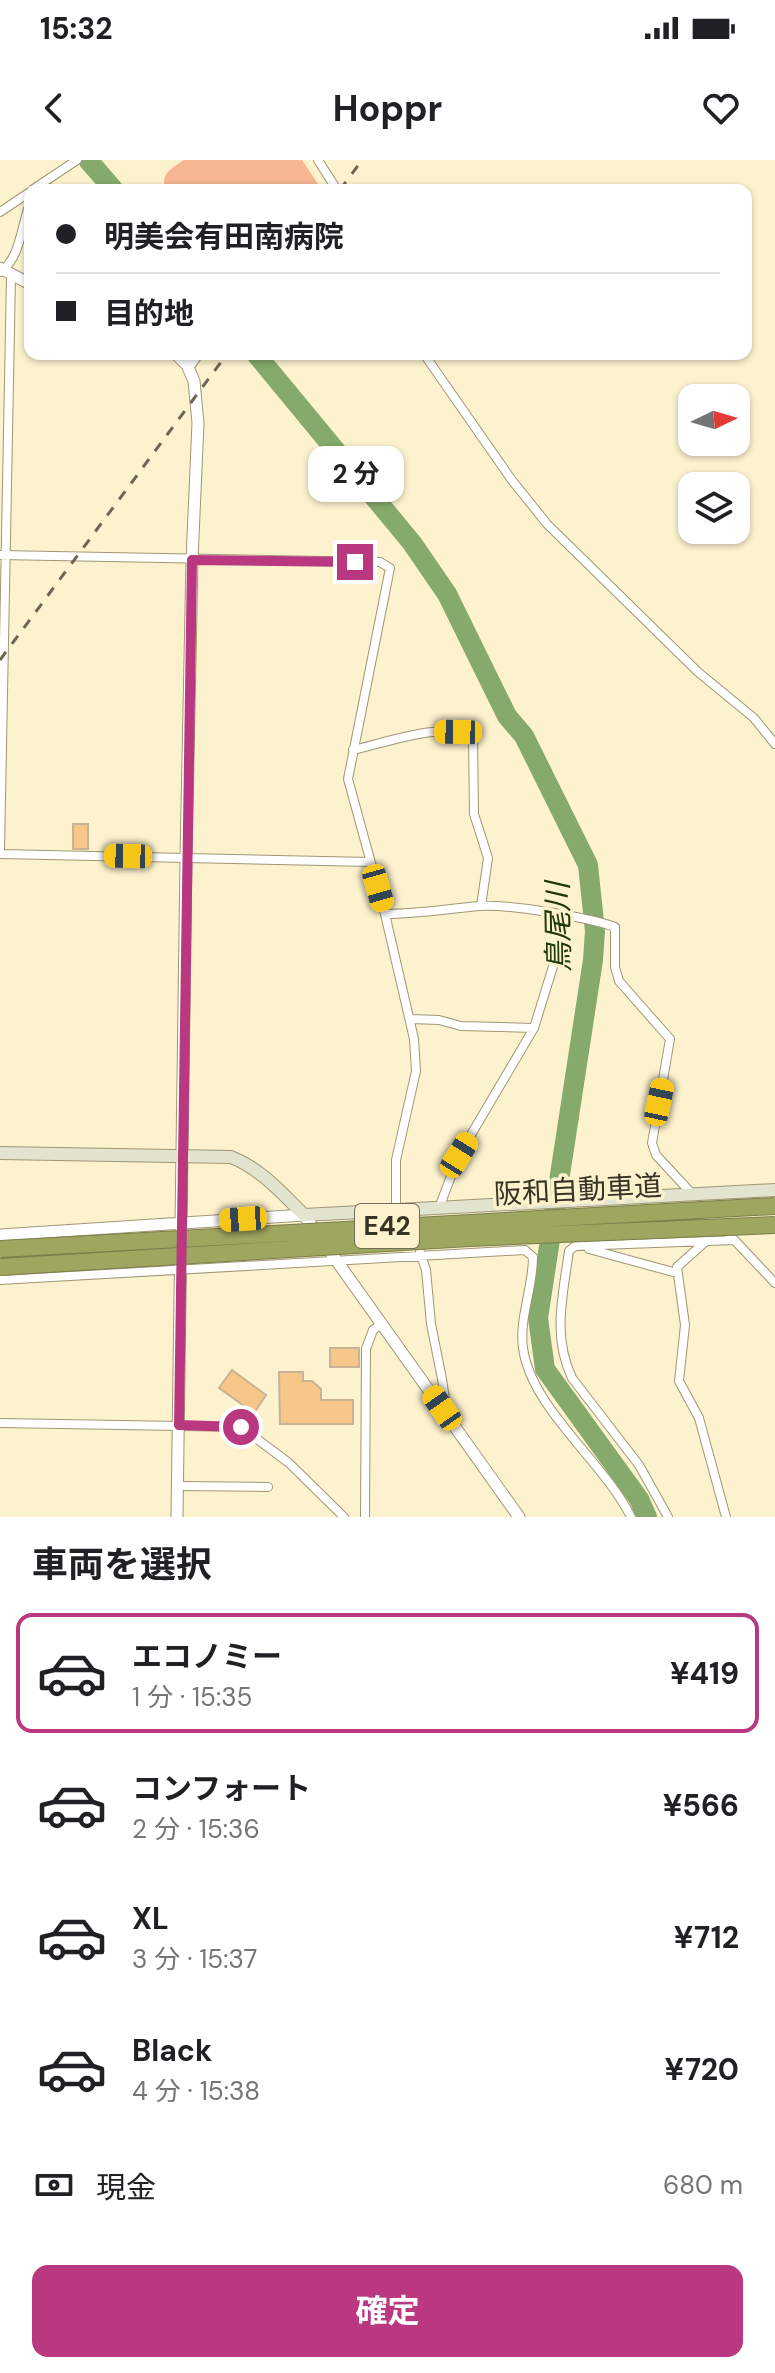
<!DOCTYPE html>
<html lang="ja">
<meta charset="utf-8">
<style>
:root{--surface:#fff;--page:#f2f2f2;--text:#202124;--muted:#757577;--line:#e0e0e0;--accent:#ba3880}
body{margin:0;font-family:"DM Sans","Noto Sans JP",sans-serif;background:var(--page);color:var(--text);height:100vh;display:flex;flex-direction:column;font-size:30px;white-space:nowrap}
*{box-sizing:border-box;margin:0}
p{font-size:26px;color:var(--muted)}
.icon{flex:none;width:44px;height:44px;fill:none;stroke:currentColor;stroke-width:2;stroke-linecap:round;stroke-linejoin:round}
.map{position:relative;height:1357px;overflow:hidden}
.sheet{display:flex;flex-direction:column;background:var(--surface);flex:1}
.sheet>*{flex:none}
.hud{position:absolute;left:24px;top:24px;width:728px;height:176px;border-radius:16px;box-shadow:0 2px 6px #0004;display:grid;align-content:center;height:176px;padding:0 32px;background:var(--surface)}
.needle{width:52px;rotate:85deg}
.fabs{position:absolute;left:678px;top:224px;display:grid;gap:16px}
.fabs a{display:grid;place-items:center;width:72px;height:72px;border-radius:16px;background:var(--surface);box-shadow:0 2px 6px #0004;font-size:40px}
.end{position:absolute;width:36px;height:36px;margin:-18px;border:10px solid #ba3880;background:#fff;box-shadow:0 0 0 4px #fff}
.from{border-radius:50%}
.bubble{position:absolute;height:56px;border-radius:16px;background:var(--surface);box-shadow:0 2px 6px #0004;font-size:26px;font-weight:700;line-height:56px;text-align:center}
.car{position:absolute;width:24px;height:48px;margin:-24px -12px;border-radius:10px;box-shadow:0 0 6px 2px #0007;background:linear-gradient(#f5c518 24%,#345 0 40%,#f5c518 0 76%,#345 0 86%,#f5c518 0)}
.hud b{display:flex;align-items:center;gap:28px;height:76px;font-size:30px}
.hud b+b{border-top:2px solid var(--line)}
.hud i{width:20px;height:20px;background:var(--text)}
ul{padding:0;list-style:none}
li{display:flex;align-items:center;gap:24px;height:120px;margin:0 16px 12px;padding:0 16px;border:4px solid transparent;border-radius:16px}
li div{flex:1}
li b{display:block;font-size:30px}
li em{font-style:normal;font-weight:700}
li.current{border-color:var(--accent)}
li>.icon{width:72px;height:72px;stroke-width:1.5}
h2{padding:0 32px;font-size:36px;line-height:96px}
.pay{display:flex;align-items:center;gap:20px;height:88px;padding:0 32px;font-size:30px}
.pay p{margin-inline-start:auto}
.primary-button{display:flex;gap:16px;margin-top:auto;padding:16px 32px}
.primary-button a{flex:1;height:92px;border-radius:16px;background:var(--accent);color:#fff;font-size:32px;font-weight:700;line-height:92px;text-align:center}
.status{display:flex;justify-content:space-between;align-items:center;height:56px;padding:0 40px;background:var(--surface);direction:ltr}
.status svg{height:22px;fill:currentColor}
header{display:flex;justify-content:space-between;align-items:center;height:104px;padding:0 32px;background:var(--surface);font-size:36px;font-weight:700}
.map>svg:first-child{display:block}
</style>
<div class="status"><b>15:32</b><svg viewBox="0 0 49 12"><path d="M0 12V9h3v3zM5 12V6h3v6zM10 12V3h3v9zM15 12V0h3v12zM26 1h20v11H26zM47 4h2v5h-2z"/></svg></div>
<header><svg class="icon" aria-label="back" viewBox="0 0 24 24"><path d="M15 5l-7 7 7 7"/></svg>Hoppr<svg class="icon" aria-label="heart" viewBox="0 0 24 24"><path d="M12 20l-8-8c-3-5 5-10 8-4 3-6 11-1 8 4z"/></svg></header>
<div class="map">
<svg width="775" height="1357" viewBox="0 0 775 1357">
<rect width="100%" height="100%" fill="#fdf2ce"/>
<!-- green -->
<path fill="#f5b691" d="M184,0H302L322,30H166C159,14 172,8 184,0Z"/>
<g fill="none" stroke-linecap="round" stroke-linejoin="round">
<!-- river -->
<path stroke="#85aa6c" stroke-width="20" d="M88,0L114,30
M256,194L412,383L447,434L507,556L524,576L588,705L595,771L593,800L538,1158L545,1209L639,1339L647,1357"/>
</g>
<!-- building -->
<path fill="#f7c689" stroke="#c9b295" stroke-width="2" d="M73,664H88V689H73Z
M330,1188H359V1207H330Z
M232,1210L266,1235L254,1253L219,1228Z
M279,1212H303V1221H312L321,1229V1240H353V1264H280Z"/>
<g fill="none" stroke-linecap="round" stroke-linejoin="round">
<defs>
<path id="minor" d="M318,0L337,30
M39,26L45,25L52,30
M0,52L30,32
M1,112C21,96 21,66 30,44
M424,194L511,319L547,364L698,512L754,558L775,584
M189,208L199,194
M0,395L380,402L390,408L348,619L385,754L414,879L416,911L396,1000V1050
M353,590C384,583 445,561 473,576L474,654L488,698L481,746
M0,691L11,116
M0,694L370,702
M385,754C417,754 447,749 479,746C509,744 587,757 615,767V807L619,821L670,879L652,983L656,995L694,1036
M411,859L439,860L461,866L534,868
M439,1048L459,995L534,868L559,787L564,756
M722,1067L775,1123
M705,1082L677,1107L685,1165L679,1221L699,1258L726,1357
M589,1089L677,1113
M420,1092L426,1110L431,1164L442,1219L445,1239L442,1248
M0,1120L525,1090L533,1097C533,1128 519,1158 523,1188C531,1248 604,1302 631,1357
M0,1263L241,1267L289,1303L344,1357
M177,1326L268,1327
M365,1357L366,1189L373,1170L382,1164
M668,1357L639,1305L572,1218C552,1176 563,1135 569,1091L575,1086L734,1080"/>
<path id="tertiary" d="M0,108L30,124
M176,194L187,205L194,221L198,263L192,400L186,698L177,1357
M0,1075L304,1055L519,1357"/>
<path id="secondary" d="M0,993L231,997C261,1009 281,1032 304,1055L775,1030"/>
</defs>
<!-- minor casing -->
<use href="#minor" stroke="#a09675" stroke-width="10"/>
<!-- tertiary casing -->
<use href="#tertiary" stroke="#a09675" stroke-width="13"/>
<!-- secondary casing -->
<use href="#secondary" stroke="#a09675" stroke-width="14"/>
<!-- minor -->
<use href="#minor" stroke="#fff" stroke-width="8"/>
<!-- tertiary -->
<use href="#tertiary" stroke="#fff" stroke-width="11"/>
<!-- secondary -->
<use href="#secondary" stroke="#e2e4cf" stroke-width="12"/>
<!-- rail -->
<path stroke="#6b6551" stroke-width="3" stroke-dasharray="10 10" stroke-linecap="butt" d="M340,30L362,0
M0,500L227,194"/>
<defs>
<path id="minor-bridge" d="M32,30L77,0"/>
<path id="motorway-bridge" d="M0,1089L775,1046
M0,1107L469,1078L775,1065"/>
</defs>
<!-- minor-bridge casing -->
<use href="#minor-bridge" stroke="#a09675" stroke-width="10" stroke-linecap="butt"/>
<!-- motorway-bridge casing -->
<use href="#motorway-bridge" stroke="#7b7e4b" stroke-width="18" stroke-linecap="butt"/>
<!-- minor-bridge -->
<use href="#minor-bridge" stroke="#fff" stroke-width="8"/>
<!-- motorway-bridge -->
<use href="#motorway-bridge" stroke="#9fa660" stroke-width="16"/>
</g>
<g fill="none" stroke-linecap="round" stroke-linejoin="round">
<!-- route -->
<path stroke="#ba3880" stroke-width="10" d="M241,1267L179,1265L192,400L355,402"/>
</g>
<g text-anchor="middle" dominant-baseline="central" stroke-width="7" stroke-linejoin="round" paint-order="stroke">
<!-- shield labels -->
<rect fill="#fdf2ce" stroke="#726c58" stroke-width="2" x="355" y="1044" width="64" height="44" rx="6"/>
<g font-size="26" font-weight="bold" fill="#373325">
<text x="387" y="1066">E42</text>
</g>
<!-- street labels -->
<g font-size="28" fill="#373325" stroke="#fdf2ce">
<text transform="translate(578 1030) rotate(-3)">阪和自動車道</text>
</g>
<!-- water labels -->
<g font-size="30" font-style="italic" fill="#20380b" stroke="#fdf2ce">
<text transform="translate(558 767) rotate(-91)">鳥尾川</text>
</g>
</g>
</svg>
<div class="fabs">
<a><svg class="needle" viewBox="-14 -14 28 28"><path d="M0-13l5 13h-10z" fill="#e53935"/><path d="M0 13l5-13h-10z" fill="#757577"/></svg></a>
<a><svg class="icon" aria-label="layers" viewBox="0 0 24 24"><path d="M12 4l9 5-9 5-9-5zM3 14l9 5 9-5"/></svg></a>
</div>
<i class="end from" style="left:241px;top:1267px"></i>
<i class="end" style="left:355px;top:402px"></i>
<div class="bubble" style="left:308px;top:286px;width:96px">2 分</div>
<i class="car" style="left:458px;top:572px;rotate:271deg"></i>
<i class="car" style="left:128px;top:696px;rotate:271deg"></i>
<i class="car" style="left:378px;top:728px;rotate:164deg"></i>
<i class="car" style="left:659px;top:942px;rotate:12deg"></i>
<i class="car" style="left:459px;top:995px;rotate:32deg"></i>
<i class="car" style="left:243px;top:1059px;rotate:266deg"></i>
<i class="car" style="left:442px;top:1248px;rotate:325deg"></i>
<div class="hud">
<b><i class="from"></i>明美会有田南病院</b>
<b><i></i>目的地</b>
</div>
</div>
<section class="sheet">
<h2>車両を選択</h2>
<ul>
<li class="current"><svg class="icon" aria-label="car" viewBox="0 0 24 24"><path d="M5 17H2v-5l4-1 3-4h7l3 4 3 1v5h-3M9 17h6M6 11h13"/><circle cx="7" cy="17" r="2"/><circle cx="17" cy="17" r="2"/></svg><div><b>エコノミー</b><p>1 分 · 15:35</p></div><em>¥419</em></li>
<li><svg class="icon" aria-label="car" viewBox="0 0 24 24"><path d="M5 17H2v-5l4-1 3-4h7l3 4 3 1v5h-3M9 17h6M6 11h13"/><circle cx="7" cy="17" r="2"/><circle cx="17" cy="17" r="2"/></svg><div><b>コンフォート</b><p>2 分 · 15:36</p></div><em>¥566</em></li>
<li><svg class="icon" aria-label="car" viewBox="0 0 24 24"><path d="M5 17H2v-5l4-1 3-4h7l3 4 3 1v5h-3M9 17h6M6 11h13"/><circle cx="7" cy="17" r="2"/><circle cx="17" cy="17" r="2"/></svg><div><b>XL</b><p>3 分 · 15:37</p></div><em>¥712</em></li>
<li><svg class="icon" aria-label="car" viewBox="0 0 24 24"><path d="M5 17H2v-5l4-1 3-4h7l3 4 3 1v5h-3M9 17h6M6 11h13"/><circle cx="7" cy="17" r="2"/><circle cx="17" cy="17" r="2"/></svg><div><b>Black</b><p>4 分 · 15:38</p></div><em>¥720</em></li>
</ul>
<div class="pay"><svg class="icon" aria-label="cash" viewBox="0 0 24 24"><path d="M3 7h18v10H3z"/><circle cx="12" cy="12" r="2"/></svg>現金<p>680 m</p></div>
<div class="primary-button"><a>確定</a></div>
</section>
